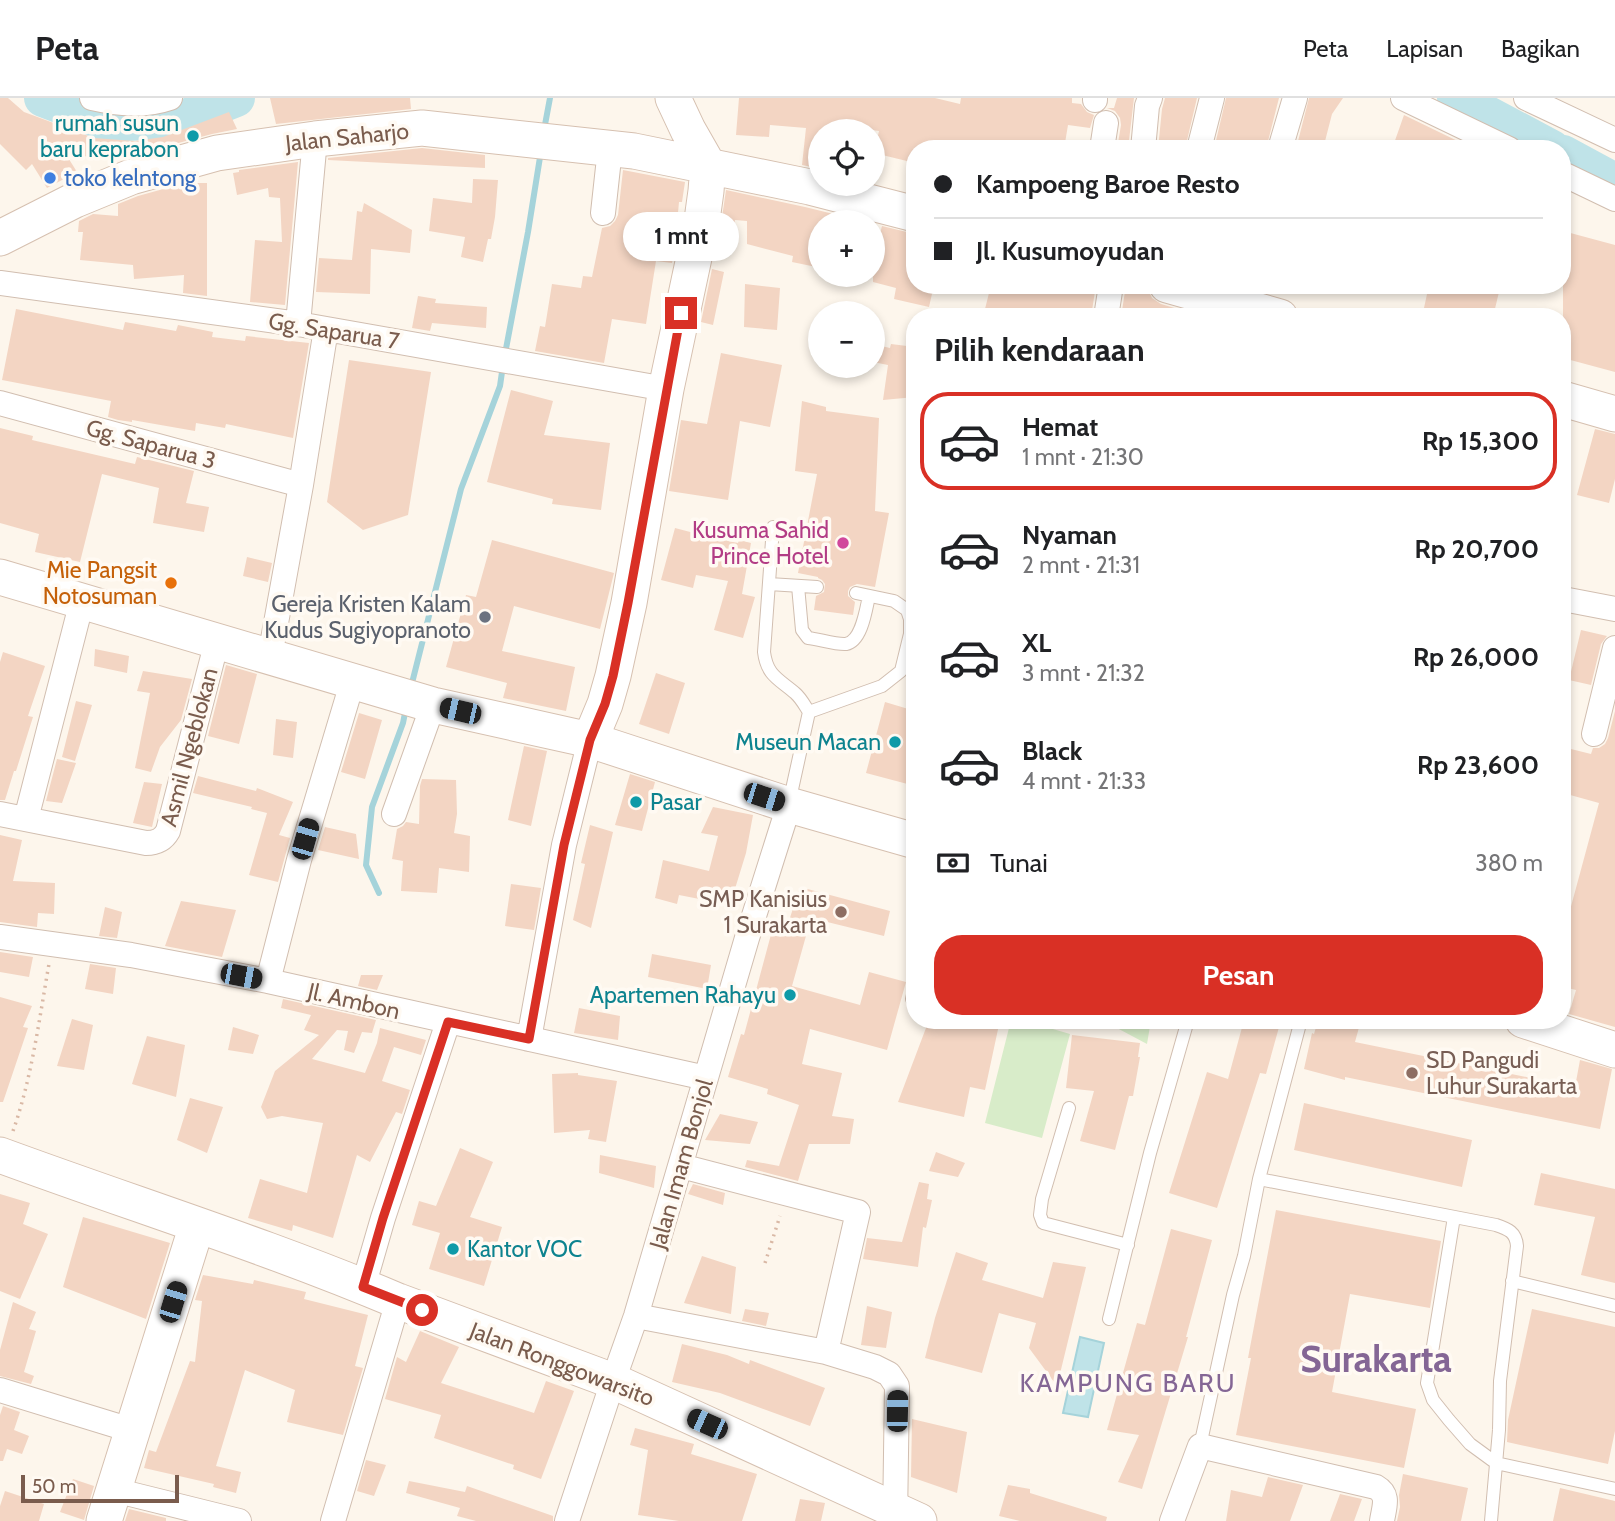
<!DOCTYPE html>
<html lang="id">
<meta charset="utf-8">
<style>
:root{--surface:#fff;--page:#f2f2f2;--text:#202124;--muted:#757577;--line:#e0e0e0;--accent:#d93025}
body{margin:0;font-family:Cabin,sans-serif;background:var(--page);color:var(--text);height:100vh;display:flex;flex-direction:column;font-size:26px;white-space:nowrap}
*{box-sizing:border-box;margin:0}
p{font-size:23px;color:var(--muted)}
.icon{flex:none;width:38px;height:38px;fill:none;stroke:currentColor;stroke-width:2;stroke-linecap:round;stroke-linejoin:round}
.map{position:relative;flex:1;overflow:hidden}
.side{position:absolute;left:906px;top:210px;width:665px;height:721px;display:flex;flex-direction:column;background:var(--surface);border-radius:28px;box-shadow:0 4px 10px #0003}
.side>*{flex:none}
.hud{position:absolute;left:906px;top:42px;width:665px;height:154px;border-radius:28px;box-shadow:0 4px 10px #0003;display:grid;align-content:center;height:154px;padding:0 28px;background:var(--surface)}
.tools{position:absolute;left:808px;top:21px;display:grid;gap:14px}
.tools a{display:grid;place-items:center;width:77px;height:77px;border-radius:50%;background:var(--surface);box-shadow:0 4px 10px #0003;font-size:35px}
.scale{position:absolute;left:21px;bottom:18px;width:158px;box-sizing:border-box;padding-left:7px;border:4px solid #7a5c4d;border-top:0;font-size:19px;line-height:24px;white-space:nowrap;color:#7a5c4d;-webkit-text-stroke:5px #fffaf3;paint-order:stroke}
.end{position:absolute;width:32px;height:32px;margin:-16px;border:9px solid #d93025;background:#fff;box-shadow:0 0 0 4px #fff}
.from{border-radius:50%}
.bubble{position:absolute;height:49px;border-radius:24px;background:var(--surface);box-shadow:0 4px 10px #0003;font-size:23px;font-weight:700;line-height:49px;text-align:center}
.car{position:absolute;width:21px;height:42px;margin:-21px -10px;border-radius:9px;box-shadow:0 0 5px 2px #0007;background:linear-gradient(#222 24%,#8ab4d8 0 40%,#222 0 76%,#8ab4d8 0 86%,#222 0)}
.hud b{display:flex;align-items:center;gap:24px;height:66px;font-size:26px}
.hud b+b{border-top:2px solid var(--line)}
.hud i{width:18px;height:18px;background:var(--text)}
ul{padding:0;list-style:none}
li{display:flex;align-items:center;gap:21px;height:98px;margin:0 14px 10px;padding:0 14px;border:4px solid transparent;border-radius:28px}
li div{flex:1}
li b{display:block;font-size:26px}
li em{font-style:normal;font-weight:700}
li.active{border-color:var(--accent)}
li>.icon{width:63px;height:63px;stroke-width:1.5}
h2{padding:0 28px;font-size:32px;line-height:84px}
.pay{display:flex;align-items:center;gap:18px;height:77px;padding:0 28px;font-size:26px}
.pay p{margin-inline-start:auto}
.cta{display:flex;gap:14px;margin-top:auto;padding:14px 28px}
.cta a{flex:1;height:80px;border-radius:28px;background:var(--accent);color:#fff;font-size:28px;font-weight:700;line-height:80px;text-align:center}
header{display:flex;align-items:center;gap:42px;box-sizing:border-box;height:98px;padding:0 35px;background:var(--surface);border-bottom:2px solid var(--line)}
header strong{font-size:33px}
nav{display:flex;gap:38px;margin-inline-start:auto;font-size:24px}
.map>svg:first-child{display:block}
</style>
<header>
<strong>Peta</strong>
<nav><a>Peta</a><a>Lapisan</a><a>Bagikan</a></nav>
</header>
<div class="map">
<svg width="1615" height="1423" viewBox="0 0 1615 1423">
<rect width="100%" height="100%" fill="#fdf6ec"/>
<!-- green -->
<path fill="#d8ecc9" d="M1011,922H1022L1070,936L1042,1040L985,1025Z
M1102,922H1151L1147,946Z"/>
<!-- water -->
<path fill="#bfe3e8" stroke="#a5d3da" stroke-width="2" d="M1080,1239L1104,1245L1088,1319L1063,1315Z"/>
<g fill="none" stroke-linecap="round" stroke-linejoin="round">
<!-- stream -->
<path stroke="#a5d3da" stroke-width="6" d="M544,32L550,0
M505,256L528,134L541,53
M411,589L461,391L500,288L503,267
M379,795L366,767L372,709L403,625L406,610"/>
<!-- river -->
<path stroke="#bfe3e8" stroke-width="38" d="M43,0L108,25L183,21L236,0
M1456,0L1552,51
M1563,56L1615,84"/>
</g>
<!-- building -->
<path fill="#f3d5c3" d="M0,0H8L24,14L94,40L135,43L163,39L229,14L237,31L212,36L126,59L67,58L77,74L47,90L32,66L26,72L0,46Z
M270,0H410L411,11L276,26Z
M739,0H935L960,6L961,0H1072V5L1081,6L1087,14L1094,17L1090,30L1068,27L1064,51H915V65L874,55L879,33L841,28L840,33H821V71L802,67L806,30L770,27L769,39L736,37Z
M1117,0H1134L1128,51H1117L1121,27L1120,20L1115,13L1107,10H1114Z
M1165,0H1197L1185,51H1158L1162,11Z
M1226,0H1279L1266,51H1214Z
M1309,0H1343L1332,16L1323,51H1296Z
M1404,17L1474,51H1392Z
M422,50L485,57V70L328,62V60Z
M298,64L285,207L250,204L255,142L282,144L280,100L269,99L268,90L237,97L233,75L239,74V72Z
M623,72L685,84L682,104H679L676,136H678L672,165L656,163L646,226L612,221L604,265L535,253L540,228L545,229L552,186L581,190L583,178L592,179L602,130L610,128L615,123L618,117Z
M473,81L498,82L495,119L491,141H488L483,164L461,159L465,139L429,133L433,100L472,105Z
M185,85H207V198L183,195L184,177L134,181L133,167L80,162L83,134H78L79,123L93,116L118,118V106L138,98Z
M726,92L805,109L866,124H821V170L792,164L793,158L747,146V123L735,122L731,142L719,140Z
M364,105L412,132L410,155L371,151L370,196L316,194L319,160L352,162L357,113L362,114Z
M882,128L915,136V187H934L929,209L894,201L896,190L873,184V163Z
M1563,133L1615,147V274L1563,260Z
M712,171L724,174L713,227L701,224Z
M745,186L780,190L777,232L744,229Z
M991,187H1096L1091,219H1029L1005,213V215L985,211Z
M1126,187L1147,189L1152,200L1161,206L1205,219H1121Z
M1429,187H1470L1499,194L1493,219H1422Z
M418,198L436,201L435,205L487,209L486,230L432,225L430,233L412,230Z
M16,211L123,232L125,224L176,233L178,227L213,234L212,239L245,243L246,238L309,245L293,340L226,326L225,330L196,325L195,333L132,322V324L118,322L108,319L111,303L2,282Z
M873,246L890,250L891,246L915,249V299L883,302L888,267L873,264Z
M721,255L782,267L770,329L740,323L728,402L669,393L681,322L707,326Z
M349,262L431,274L408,417L363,432L327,404Z
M511,292L553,303L544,337L610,345L601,412L552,406L553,401L487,384Z
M802,303L826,309V313L879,320L875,413L889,415L875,489L857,486L850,489L848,493V498L855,504L853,517L814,512L816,498L824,494L825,486L822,482L818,480V479L798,475L817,376L795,373Z
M0,330L33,338L32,342L135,366L137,359L194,373L186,405L209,409L204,434L153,425L159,390L102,376L80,464L35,454L39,436L0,425Z
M1595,331L1615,336V381L1609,405L1577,397Z
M675,430L713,440L738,445L739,442L751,445L742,496L755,499L743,540L714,532L728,483L696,477L693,490L661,482Z
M492,442L614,475L600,531L514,508L502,553L575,569L566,613L503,600L507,585L446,569L466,497L476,499Z
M247,459L272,465L268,484L243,478Z
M1581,532L1607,538L1601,546L1591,587L1569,582Z
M95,551L129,558L127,575L94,568Z
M3,554L45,568L28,618L33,619L16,673H14L5,702H0V564Z
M226,567L257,576L239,646L208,638Z
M143,573L192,581L181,622L160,649L151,674L135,670L150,595L137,593Z
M656,575L685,585L669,636L639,626Z
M76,603L92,607L75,663L62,659Z
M885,604L915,613V688L866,675Z
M1615,613V929L1569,916L1576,892L1563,889V838L1599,705L1563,695V649L1591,656L1593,650H1599L1605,646L1608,640Z
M359,615L382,622L365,681L341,674Z
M276,621L297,624L293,660L273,657Z
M524,648L547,653L531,728L508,722Z
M57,661L76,665L62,705L46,703Z
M630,676L655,684L642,733L615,727Z
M198,678L256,693L257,690L293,704L279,737L290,740L278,784L249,777L267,715L251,711L252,709L193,695Z
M422,681L456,682L457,716L454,735L470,738L469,774L439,770L437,795L401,793L403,763L392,761L397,731L403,728L406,724L419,726L420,688Z
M144,684L162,686L152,729L133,725Z
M713,709L753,717L746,755L730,807L679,797L677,806L655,800L663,762L709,773L718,738L701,735Z
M590,727L613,734L591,830L573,822L585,766L581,765Z
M325,729L356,736L359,761L318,752Z
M0,737L22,742L13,783L55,785L54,816L38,815L37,829L0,824Z
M511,786L541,790L534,832L505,828Z
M800,789L890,813L884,838L811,820L792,888L860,907L869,874L906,884L887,952L810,931L802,966L842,975L832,1018L854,1021L850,1046H809L798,1083L745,1069L747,1062L779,1068L799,1007L767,996L768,991L728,979L741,936L744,937L773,829L786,832Z
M181,803L236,812L222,859L165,848Z
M105,809L122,814L117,840L99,838Z
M0,854L33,859L29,879L0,874Z
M652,856L711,867L707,891L648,879Z
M90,866L116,870L113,896L85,891Z
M361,877H383L377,892L358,888Z
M0,899L32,908L23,929L28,930L3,1004H0Z
M283,901L376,922L372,935L362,934L354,955L344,952L348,933L337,932L312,961L365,975L377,945L380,930L426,942L421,957L394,949L382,983L410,992L402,1016L396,1014L370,1064L357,1057L333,1140L293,1127L292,1133L248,1120L260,1081L307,1095L323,1025L282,1018L267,1021L261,1009L275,973L319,937L304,932L311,917L281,910Z
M579,910L620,918L618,942L574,935Z
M72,921L93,927L84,972L57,968Z
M929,922H1000L985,992L970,989L964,1019L898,1004Z
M1244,922H1281L1266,976L1260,975L1217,1110L1169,1095L1207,974L1228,981Z
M1318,922H1361L1355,944L1575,989L1580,962L1612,971L1600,1031L1345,979V982L1304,971L1312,935L1314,936Z
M233,929L259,937L253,956L228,952Z
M1072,937L1140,945L1138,959H1140L1133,998H1129L1115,1052L1080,1043L1094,993L1066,990Z
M147,938L185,947L176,999L132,986Z
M578,975V977L617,983L606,1044L588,1041L590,1032L554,1035L552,976Z
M190,1000L223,1009L207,1055L177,1042Z
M1304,1005L1472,1042L1462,1089L1294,1052Z
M720,1016L758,1024L750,1046L705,1042Z
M460,1050L493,1064L470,1119L502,1129L484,1188L429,1171L440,1135L412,1127L419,1103L436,1108Z
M936,1054L965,1065L958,1079L929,1073Z
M600,1057L656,1068L654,1090L599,1075Z
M1541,1075L1615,1091V1185L1581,1177L1595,1119L1534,1107Z
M919,1084L929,1086L927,1101L932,1102L926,1130L923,1129L918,1169L863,1161L867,1140L902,1144Z
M693,1086L725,1095L723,1107L688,1096Z
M0,1096L30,1105L23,1126L48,1136L20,1201L0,1193Z
M1276,1112L1441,1143L1430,1210L1350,1196L1332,1294L1416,1311L1404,1370L1236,1337L1251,1260H1248Z
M83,1119L170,1145L146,1221L63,1189Z
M1171,1131L1212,1142L1186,1239H1188L1142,1391L1118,1384L1139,1337L1107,1332L1137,1225L1145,1227Z
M956,1154L988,1165L982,1182L1043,1200L1053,1164L1086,1169L1057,1288L1029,1250L1036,1225L999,1215L982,1275L925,1260L935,1220Z
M702,1158L736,1169L731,1216L684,1205Z
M203,1177L253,1186L254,1182L306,1194L304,1201L368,1217L355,1268L363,1270L343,1337L287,1324L295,1292L245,1272L216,1368L241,1374L236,1395L213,1389L214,1386L144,1370L149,1352L156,1354L190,1263L195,1264L202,1203L195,1202Z
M13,1204L36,1214L29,1231L36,1233L24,1274L34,1278L31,1286L0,1278V1252Z
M867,1208L892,1214L886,1250L861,1247Z
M745,1211L769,1215L766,1228L742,1223Z
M1532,1211L1615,1229V1333L1608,1366L1507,1344L1508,1322Z
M420,1233L459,1249L441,1285L534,1315L546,1283L574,1293L541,1381L513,1371L514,1367L434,1340L441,1317L385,1301L397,1259L406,1264Z
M682,1246L727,1257L749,1266L750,1262L825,1290L810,1328L720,1295L672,1284Z
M3,1308L20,1314L14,1332L29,1338L22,1356L7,1351L3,1363H0V1317Z
M912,1321L967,1334L957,1395L911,1379Z
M635,1330L694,1346L691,1356L757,1376L742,1423H679L638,1417L648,1352L630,1347Z
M366,1362L386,1367L374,1398L357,1393Z
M1403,1376L1468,1390L1461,1423H1397L1400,1409L1399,1397Z
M1268,1379L1303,1387L1290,1423H1226L1231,1392L1262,1399Z
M73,1381L94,1388L84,1422L60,1414Z
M409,1383L465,1394L467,1388L553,1418V1423H476L457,1418L460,1410L406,1395Z
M1008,1387L1030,1391V1395L1107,1419L1106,1423H1020L999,1418Z
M1560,1390L1615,1403V1423H1553Z
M5,1393L44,1406L39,1423H0V1408Z
M1340,1396L1362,1401L1354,1423H1330Z
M800,1401L825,1405L821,1423H795Z
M129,1411L166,1420V1423H125Z"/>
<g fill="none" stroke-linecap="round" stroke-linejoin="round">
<defs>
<path id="lane" d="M773,429L764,554C767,578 779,581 795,595C801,600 805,608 809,614L789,705
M769,486L817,489
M798,488L802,532L808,540C818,541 837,547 846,546C862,543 866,511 869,498
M809,614L882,588L901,573L910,536V521L907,512L894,503L856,495
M912,901L915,888
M1069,1010L1042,1101L1040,1117L1043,1125L1128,1147
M1259,1081L1496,1127C1508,1131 1516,1134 1517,1148L1500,1283L1499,1332L1491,1423
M1454,1119L1427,1285L1433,1302L1449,1322L1470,1346L1496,1365L1615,1391
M1512,1183L1615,1208
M1109,1221L1150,1055L1188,922
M1200,1348L1233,1197L1244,1158L1259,1081L1301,922"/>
<path id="street" d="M92,0C119,6 144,9 170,0
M1403,0L1509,51
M1526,0L1615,42
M1095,2V0
M1102,51L1106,25
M1143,51L1147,8L1150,0
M1199,51L1212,0
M1280,51L1295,0
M1563,76L1615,101
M603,115L610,51
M0,185L298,226L666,291
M1106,219L1111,187
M298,226L315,41
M0,305L301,387
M1563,501L1615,511
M270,558L301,387L326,231
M1594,636L1615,550
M0,716L146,745C157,745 163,742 168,733L217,543
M394,716L433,607
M26,721L82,503
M0,839L131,857L268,883L706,980
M268,883L299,762L353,582
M529,941L564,747L590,642
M681,1068L858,1114L826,1254
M363,1189L383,1120L448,924
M636,1218L826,1254L875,1269L889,1276L897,1288L895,1423
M0,1292L134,1333
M114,1392L239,1423
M333,1423L398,1203
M567,1423L613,1283L636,1218L747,840L789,707
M1172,1423L1200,1348L1376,1389C1390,1397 1384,1409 1382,1423"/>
<path id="secondary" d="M0,140L75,102L131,79L217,55L315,41L422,30L634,53L810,89L915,116
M1167,187L1280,219
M1563,301L1615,316
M0,479L433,607L590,642L789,707L915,743
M590,642L605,606L613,578L629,505L666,291L702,122L706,93L708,67L688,32L673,0
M1523,922L1615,952
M0,1057C133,1106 268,1148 398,1203L613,1283L919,1423
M104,1423L197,1127"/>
</defs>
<!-- lane casing -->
<use href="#lane" stroke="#d1beb0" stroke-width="14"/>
<!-- street casing -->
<use href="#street" stroke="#d1beb0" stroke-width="26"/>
<!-- secondary casing -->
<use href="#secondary" stroke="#d6c0b0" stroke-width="37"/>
<!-- path -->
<path stroke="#d9b8a5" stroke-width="3.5" stroke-dasharray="2 5" stroke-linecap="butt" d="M13,1033C32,979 39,922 49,866
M765,1165L780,1118"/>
<!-- lane -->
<use href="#lane" stroke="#fff" stroke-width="12"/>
<!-- street -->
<use href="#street" stroke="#fff" stroke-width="24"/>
<!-- secondary -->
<use href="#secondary" stroke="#fff" stroke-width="35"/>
</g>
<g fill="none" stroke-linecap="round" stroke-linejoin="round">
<!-- route -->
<path stroke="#d93025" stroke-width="9" d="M422,1212L363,1189L383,1120L448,924L529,941L564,747L590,642L605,606L613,578L628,505L681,215"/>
</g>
<!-- markers -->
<g fill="#0f9aa8" stroke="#fffaf3" stroke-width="2.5">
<circle cx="193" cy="38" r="7"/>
<circle cx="895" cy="644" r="7"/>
<circle cx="636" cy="704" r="7"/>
<circle cx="790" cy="897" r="7"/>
<circle cx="453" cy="1151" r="7"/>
</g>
<circle fill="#3f7fe0" stroke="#fffaf3" stroke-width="2.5" cx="50" cy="80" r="7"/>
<circle fill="#d1479c" stroke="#fffaf3" stroke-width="2.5" cx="843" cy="445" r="7"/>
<circle fill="#e8710a" stroke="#fffaf3" stroke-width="2.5" cx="171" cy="485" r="7"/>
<circle fill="#6b7280" stroke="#fffaf3" stroke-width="2.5" cx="485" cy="519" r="7"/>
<g fill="#8d6e63" stroke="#fffaf3" stroke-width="2.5">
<circle cx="841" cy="814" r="7"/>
<circle cx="1412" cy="975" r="7"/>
</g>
<g text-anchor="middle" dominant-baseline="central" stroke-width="7" stroke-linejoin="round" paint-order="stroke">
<!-- culture labels -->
<g font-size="23" fill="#0d838f" stroke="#fffaf3" text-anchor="end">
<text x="179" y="25">rumah susun<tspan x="179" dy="26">baru keprabon</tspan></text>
<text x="881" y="644">Museun Macan</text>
<text x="650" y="704" text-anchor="start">Pasar</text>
<text x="776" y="897">Apartemen Rahayu</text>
<text x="467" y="1151" text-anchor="start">Kantor VOC</text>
</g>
<!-- street labels -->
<g font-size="23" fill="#7a5c4d" stroke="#fffaf3">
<text transform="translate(347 39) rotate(-6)">Jalan Saharjo</text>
<text transform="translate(334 233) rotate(9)">Gg. Saparua 7</text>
<text transform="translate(151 346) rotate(15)">Gg. Saparua 3</text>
<text transform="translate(189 649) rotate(-75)">Asmil Ngeblokan</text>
<text transform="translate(354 903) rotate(13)">Jl. Ambon</text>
<text transform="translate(681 1066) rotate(-74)">Jalan Imam Bonjol</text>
<text transform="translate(562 1266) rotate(21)">Jalan Ronggowarsito</text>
</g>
<!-- shop labels -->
<g font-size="23" fill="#366cbe" stroke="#fffaf3" text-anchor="start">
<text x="64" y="80">toko kelntong</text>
</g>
<!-- hotel labels -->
<g font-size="23" fill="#b23c85" stroke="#fffaf3" text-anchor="end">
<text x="829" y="432">Kusuma Sahid<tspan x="829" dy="26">Prince Hotel</tspan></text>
</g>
<!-- food labels -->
<g font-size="23" fill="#c56008" stroke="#fffaf3" text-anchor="end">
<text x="157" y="472">Mie Pangsit<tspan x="157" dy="26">Notosuman</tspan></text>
</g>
<!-- worship labels -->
<g font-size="23" fill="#5b616d" stroke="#fffaf3" text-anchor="end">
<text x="471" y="506">Gereja Kristen Kalam<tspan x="471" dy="26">Kudus Sugiyopranoto</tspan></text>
</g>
<!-- education labels -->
<g font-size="23" fill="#785e54" stroke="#fffaf3" text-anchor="end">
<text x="827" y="801">SMP Kanisius<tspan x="827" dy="26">1 Surakarta</tspan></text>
<text x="1426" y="962" text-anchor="start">SD Pangudi<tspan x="1426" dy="26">Luhur Surakarta</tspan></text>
</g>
<!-- quarter labels -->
<g font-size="26" letter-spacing="2" fill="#846695" stroke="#fffaf3">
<text x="1128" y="1285">KAMPUNG BARU</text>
</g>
<!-- town labels -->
<g font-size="37" font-weight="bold" fill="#846695" stroke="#fffaf3">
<text x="1376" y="1260">Surakarta</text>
</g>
</g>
</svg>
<div class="tools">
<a><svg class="icon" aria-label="locate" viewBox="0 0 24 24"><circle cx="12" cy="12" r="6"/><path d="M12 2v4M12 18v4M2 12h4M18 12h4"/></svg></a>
<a>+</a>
<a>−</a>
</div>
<div class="scale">50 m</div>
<i class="end from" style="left:422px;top:1212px"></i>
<i class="end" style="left:681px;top:215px"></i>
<div class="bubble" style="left:623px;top:114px;width:116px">1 mnt</div>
<i class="car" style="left:460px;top:613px;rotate:283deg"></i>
<i class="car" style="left:764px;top:699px;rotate:108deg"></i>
<i class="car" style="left:305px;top:741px;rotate:16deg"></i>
<i class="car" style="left:241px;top:878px;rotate:101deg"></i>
<i class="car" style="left:173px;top:1204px;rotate:17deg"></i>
<i class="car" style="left:897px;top:1313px;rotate:1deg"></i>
<i class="car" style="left:707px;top:1326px;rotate:294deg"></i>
<div class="hud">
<b><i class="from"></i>Kampoeng Baroe Resto</b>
<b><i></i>Jl. Kusumoyudan</b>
</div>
<section class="side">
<h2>Pilih kendaraan</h2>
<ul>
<li class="active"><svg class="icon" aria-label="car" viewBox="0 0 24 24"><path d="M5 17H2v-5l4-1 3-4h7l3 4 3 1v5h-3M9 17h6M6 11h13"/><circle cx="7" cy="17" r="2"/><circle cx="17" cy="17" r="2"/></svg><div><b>Hemat</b><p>1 mnt · 21:30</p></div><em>Rp 15,300</em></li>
<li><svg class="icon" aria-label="car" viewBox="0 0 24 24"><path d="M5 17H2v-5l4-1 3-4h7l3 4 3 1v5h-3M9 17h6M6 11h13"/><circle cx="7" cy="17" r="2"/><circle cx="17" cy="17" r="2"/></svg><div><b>Nyaman</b><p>2 mnt · 21:31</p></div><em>Rp 20,700</em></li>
<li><svg class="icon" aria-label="car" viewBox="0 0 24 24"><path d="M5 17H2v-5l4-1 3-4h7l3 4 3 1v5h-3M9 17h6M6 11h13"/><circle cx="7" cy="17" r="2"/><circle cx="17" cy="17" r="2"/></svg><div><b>XL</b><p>3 mnt · 21:32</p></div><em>Rp 26,000</em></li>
<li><svg class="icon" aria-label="car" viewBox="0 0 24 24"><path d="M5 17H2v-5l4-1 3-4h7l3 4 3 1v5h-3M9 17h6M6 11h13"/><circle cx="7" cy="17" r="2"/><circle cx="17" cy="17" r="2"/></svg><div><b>Black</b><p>4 mnt · 21:33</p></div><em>Rp 23,600</em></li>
</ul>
<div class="pay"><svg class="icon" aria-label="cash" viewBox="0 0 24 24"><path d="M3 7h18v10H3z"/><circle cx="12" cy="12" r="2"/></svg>Tunai<p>380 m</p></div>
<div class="cta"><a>Pesan</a></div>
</section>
</div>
